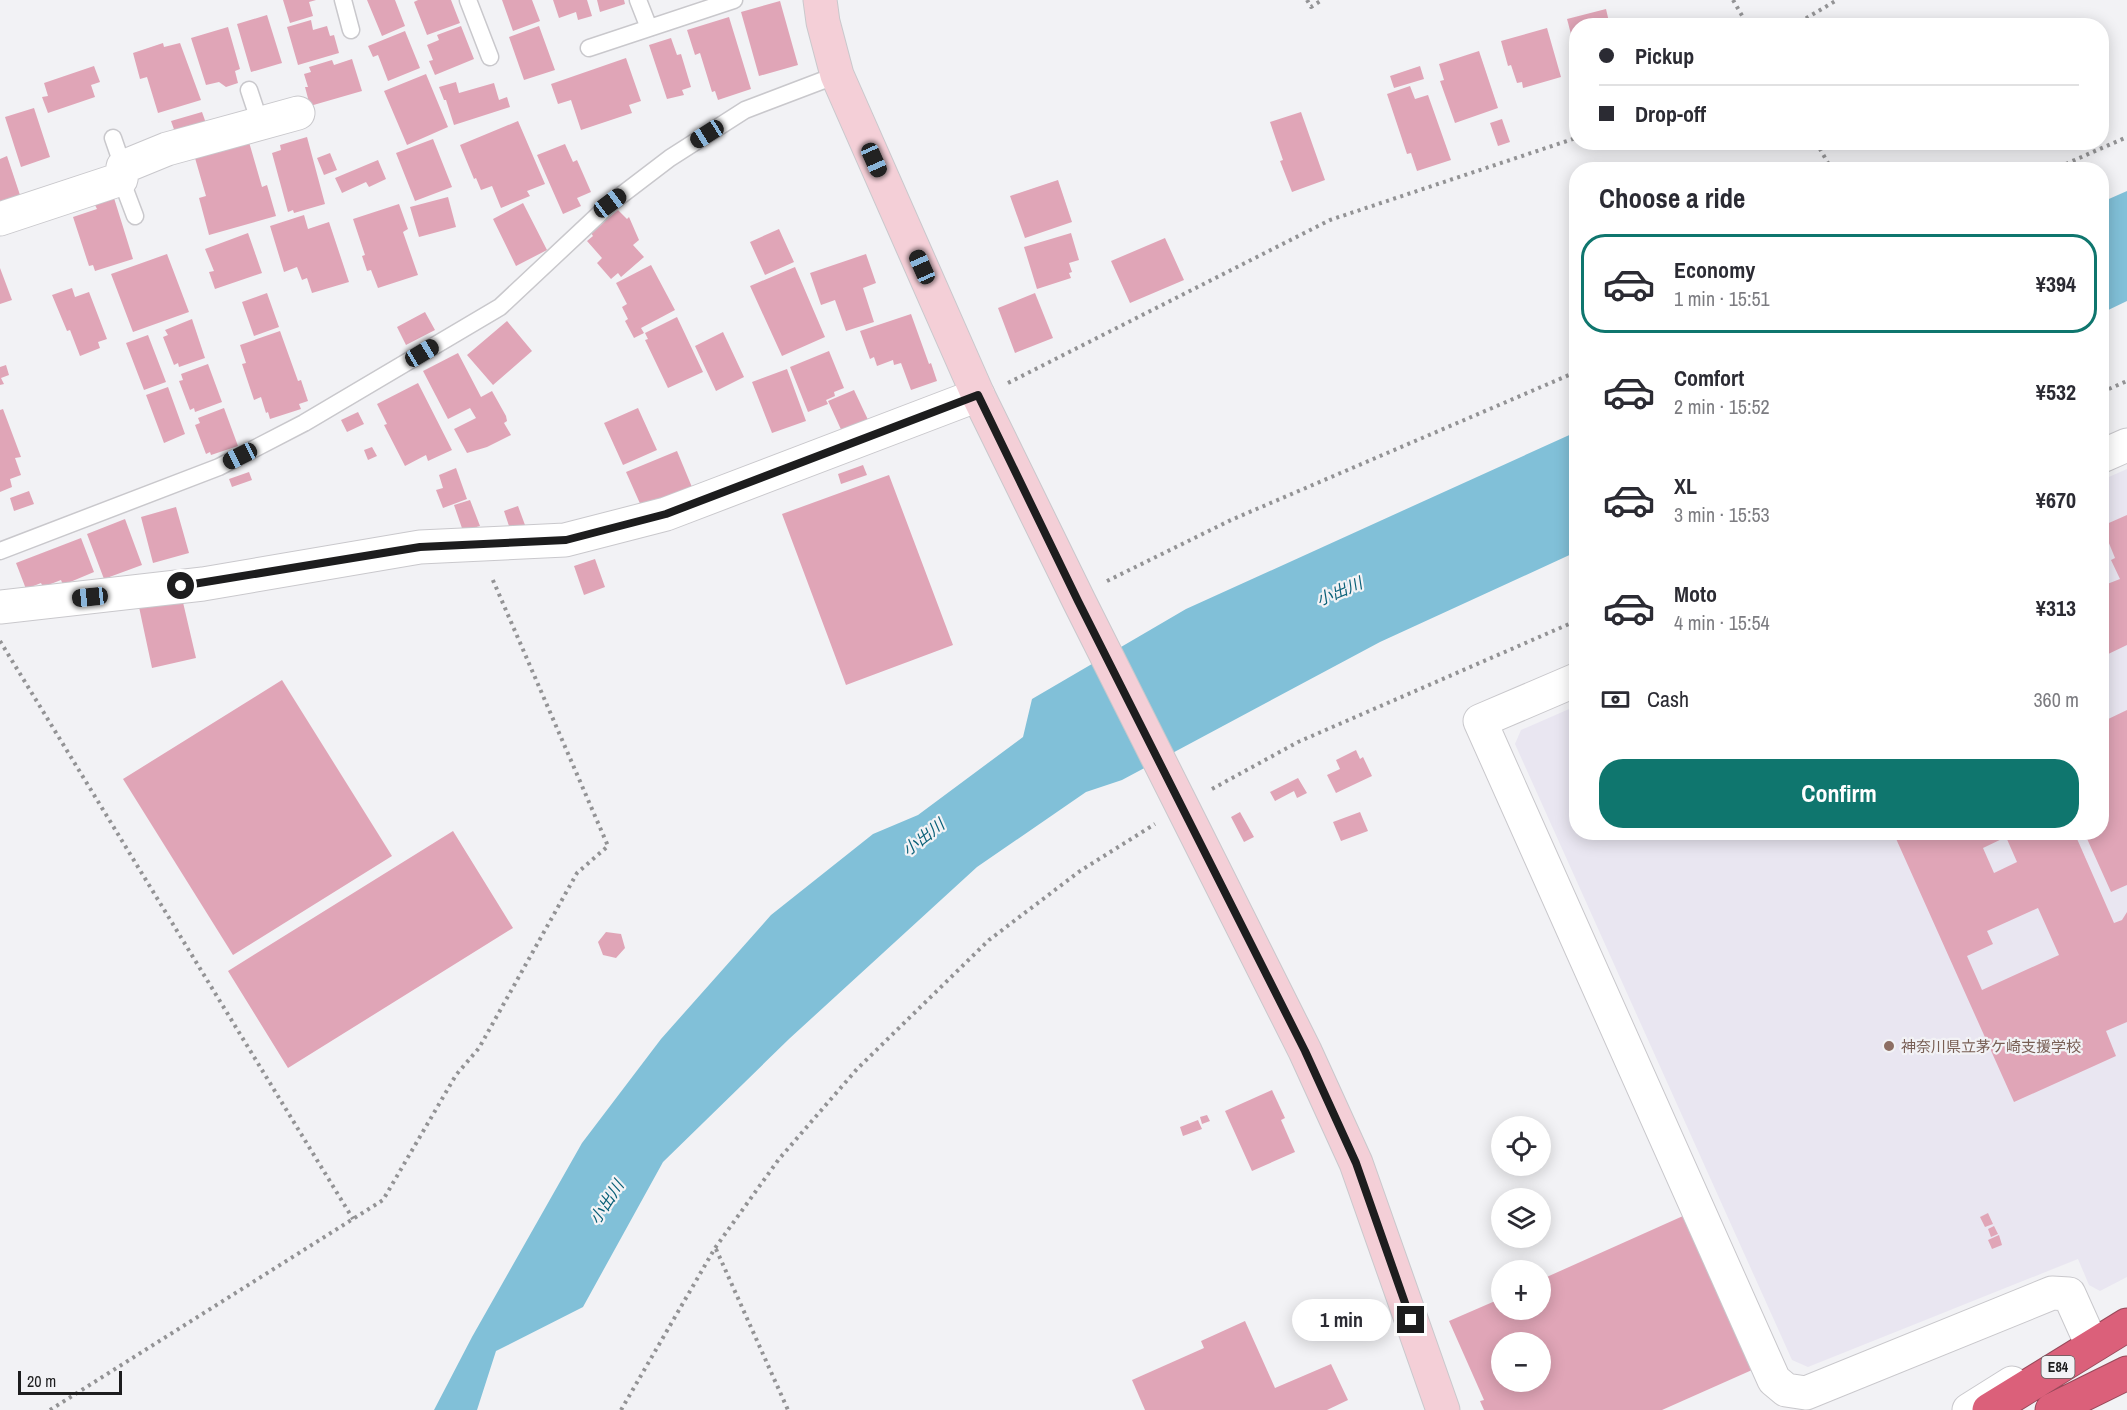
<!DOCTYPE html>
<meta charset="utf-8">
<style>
:root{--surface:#fff;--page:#f2f2f3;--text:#2b2b33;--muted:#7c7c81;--line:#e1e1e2;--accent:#0f766e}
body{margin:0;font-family:"Archivo Narrow","Noto Sans JP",sans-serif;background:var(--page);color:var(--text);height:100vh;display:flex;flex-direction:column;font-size:22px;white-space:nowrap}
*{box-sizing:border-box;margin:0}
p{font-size:20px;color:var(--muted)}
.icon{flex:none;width:33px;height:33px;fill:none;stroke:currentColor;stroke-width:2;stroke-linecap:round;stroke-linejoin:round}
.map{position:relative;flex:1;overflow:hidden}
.details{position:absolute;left:1569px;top:162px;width:540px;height:678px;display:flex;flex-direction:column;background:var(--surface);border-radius:24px;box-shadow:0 3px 15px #0003}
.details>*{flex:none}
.banner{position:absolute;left:1569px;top:18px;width:540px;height:132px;border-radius:24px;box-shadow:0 3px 15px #0003;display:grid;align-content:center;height:132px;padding:0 30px;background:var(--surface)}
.controls{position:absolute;left:1491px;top:1116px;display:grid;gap:12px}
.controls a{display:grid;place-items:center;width:60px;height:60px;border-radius:50%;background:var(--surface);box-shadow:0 3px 15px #0003;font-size:30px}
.scale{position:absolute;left:18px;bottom:15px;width:104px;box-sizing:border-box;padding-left:6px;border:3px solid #1d1d1e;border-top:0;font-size:16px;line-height:21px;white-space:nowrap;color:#1d1d1e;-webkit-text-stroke:4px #f2f2f5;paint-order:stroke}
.end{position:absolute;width:27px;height:27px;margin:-14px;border:8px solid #1d1d1e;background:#fff;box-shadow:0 0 0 3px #fff}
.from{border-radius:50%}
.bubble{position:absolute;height:42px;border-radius:21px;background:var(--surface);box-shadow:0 3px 15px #0003;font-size:20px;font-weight:700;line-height:42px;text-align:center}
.car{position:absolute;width:18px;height:36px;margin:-18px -9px;border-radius:8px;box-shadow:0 0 4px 2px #0007;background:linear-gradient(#222 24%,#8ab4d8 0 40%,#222 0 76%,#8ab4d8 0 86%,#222 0)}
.banner b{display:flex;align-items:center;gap:21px;height:57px;font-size:22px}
.banner b+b{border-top:2px solid var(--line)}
.banner i{width:15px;height:15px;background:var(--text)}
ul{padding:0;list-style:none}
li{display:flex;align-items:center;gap:18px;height:99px;margin:0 12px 9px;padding:0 18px;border:3px solid transparent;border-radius:24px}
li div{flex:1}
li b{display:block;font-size:22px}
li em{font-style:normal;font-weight:700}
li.on{border-color:var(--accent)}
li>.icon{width:54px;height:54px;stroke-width:1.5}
h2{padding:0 30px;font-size:27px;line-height:72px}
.pay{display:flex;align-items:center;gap:15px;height:66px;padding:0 30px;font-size:22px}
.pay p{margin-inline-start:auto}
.action{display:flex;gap:12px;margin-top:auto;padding:12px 30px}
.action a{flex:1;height:69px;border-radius:24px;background:var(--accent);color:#fff;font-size:24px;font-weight:700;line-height:69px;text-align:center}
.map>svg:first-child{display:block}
</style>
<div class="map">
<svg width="2127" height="1410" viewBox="0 0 2127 1410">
<rect width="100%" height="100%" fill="#f2f2f5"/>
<!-- built -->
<path fill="#e9e6f1" d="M2127,469V1277L2100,1291L2089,1285L2078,1259L1808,1367L1792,1360L1515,744L1521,730L1576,706V832H2102V480Z"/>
<!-- water -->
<path fill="#81c0d8" d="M2127,191V301L2102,313V202Z
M1576,432V552L1380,642L1122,780L1086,792L977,867L789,1039L663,1162L583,1307L496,1351L477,1410H434L472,1337L582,1143L661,1039L771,915L873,834L918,815L1023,737L1032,699L1186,609Z"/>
<!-- building -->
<path fill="#e0a5b7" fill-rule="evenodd" d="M283,0H316L309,2L313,16L290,23Z
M367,0H395L405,26L382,36Z
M418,0H451L460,23L427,35L414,2Z
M502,0H532L540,21L513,31Z
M553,0H587L592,16L578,20L576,12L559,18Z
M597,0H624L625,4L600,12Z
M780,1L798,65L759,76L741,12Z
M1606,9L1610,26H1576V53L1567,19Z
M267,15L282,63L251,72L237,24Z
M729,17L751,89L718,100L715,91L712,92L700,53L695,55L687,30Z
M311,20L313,30L327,26L330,36L334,35L339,53L298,65L287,27Z
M461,26L474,59L435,75L429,61L433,60L427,45L439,40L437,35Z
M539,26L555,70L524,80L509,37Z
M228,27L240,69L235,71L238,83L226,87L219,82L206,85L191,38Z
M1547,28L1561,77L1523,88L1522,82L1517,83L1511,65L1508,66L1501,41Z
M405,31L420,68L388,81L378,55L373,57L368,46Z
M671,38L677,55L681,54L691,87L682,90L684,95L667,99L649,45Z
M163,43L164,47L180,43L201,100L158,113L147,77L140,79L133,53Z
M1479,51L1498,108L1455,123L1440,81L1444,80L1439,64Z
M626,58L641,101L629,105L632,113L581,130L571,100L558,104L551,84Z
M352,59L362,91L310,106L305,87H308L304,74L311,72L309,67L332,60L334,65Z
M94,66L100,82L91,85L95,97L48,113L42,97L48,96L44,83Z
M1420,66L1424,79L1394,88L1390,76Z
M426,74L448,127L407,145L384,91Z
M456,82L459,93L494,83L499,100L507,97L510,107L454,125L446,100H444L439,87Z
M1410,86L1415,99L1428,95L1451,160L1417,171L1411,153L1407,154L1387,94Z
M34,108L50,157L21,167L5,117Z
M202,112L207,126L176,135L171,121Z
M1301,112L1325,180L1292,192L1280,161L1283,160L1270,122Z
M1502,119L1510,142L1498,146L1490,123Z
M518,121L545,184L527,191L530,196L501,208L492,186L481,190L476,178L474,179L460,145Z
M307,137L325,204L294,213L293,210L288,212L272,153L281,150L280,145Z
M433,139L452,187L415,201L396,153Z
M249,142L262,187L267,185L276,216L209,235L199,198L206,196L195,158Z
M565,144L573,162L577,160L591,192L577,198L581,206L563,214L537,155Z
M330,153L337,170L324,175L317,158Z
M7,156L21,198L0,205V159Z
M378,160L386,179L369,187L366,182L342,193L335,178Z
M1058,180L1072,222L1025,238L1010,196Z
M448,197L456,227L419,237L410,207Z
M114,198L133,259L95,271L93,265L89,266L73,217L97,209L95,205Z
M523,203L547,250L516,266L493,219Z
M399,204L408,229L403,232L418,275L378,288L371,270L367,271L362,256L365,255L353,219Z
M618,210L627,219L629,217L639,240L633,245L644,257L621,277L618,273L611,279L597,263L602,258L587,241L593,236L591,233Z
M304,215L308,229L329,222L349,282L312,293L307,278L302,280L297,267L284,272L270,226Z
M779,229L794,262L765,275L750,242Z
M248,233L262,273L215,289L209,272L214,271L205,249Z
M1071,233L1079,260L1069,263L1072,272L1069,273L1071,278L1037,289L1024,247Z
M1165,238L1184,280L1130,303L1111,261Z
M167,254L189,312L133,332L111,274Z
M866,254L876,283L863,288L874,322L846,331L835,300L821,305L810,273Z
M651,265L675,310L641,328L644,333L634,338L625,321L628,319L622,307L627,304L616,283Z
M795,267L825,337L782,356L750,286Z
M0,268L12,300L0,304Z
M72,288L75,297L89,292L107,339L98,342L100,348L80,356L70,330L67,331L52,295Z
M267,293L279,327L254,336L242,302Z
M1035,293L1053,338L1015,353L998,308Z
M425,312L435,330L406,345L397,327Z
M911,314L929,364L931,363L937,381L911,390L901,363L894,365L893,360L877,366L874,357L870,359L860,331Z
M677,317L703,372L668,388L645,340L648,339L645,333Z
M192,319L205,358L179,367L178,363L174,365L163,337L168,335L165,330Z
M507,321L532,351L493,385L467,355Z
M280,331L298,381L301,380L308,401L299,404L301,409L270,419L268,412L266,413L261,397L254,400L242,364L246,363L240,345Z
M723,332L744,377L716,391L695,346Z
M148,335L166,382L144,390L126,343Z
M829,351L844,388L834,392L835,396L826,400L828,404L808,412L790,367Z
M458,353L481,397L492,391L506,416L507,421L504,423L511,435L487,447L467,453L454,429L476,418L470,408L448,419L423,371Z
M208,364L222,402L195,412L194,408L190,410L179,381L183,380L181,374Z
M6,365L9,375L1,378L4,384L0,385V367Z
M787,369L806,421L772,433L752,382Z
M418,383L452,450L428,461L426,455L405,466L384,425L387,424L377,404Z
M168,387L185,434L164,443L146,395Z
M854,390L870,424L844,436L828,401Z
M224,408L238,446L211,455L210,452L206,454L195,425L200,423L198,418Z
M638,408L657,450L623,465L604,423Z
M3,409L21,457L15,458L21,475L10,479L12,487L0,492V410Z
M358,412L364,424L347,432L341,420Z
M372,447L377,456L368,460L364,450Z
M677,451L694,492L642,508L626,472Z
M863,465L867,475L841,484L838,474Z
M456,468L467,499L443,508L436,490L443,488L439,475Z
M249,472L252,480L232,487L229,479Z
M889,475L953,645L846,685L782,514Z
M29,491L34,504L14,511L10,498Z
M470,500L480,526L463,531L454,505Z
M518,506L525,525L510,529L504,511Z
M176,507L189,553L153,563L141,517Z
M2127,515V645L2102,657V586L2120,579L2111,560L2115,558L2102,526Z
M125,519L142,565L104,579L87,534Z
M81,538L94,572L63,585L61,580L43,587L41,583L26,589L16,563Z
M595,559L605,587L584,595L574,566Z
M182,598L196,658L152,668L139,607Z
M282,680L392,856L233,955L123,779Z
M2127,710V885L2111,892L2084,832H2102V722Z
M1356,750L1360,759L1363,757L1372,776L1336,793L1327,775L1340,769L1336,760Z
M1298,778L1307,793L1297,798L1294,791L1275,801L1270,792Z
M1240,812L1254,837L1244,842L1231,817Z
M1360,812L1368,831L1341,841L1333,822Z
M453,831L513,928L288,1068L228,971Z
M1893,832H2074L2114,923L2122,920L2127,912V1022L2106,1031L2116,1056L2014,1102ZM2006,837L2017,862L1994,873L1983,848ZM2038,908L2059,955L1982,990L1967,956L1993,944L1987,931Z
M606,932L621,934L625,948L616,958L603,955L598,942Z
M1272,1090L1285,1118L1281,1120L1295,1152L1252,1171L1225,1111Z
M1207,1115L1210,1121L1202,1124L1200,1117Z
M1198,1120L1202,1129L1183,1136L1180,1127Z
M1988,1213L1993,1224L1985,1227L1980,1217Z
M1683,1216L1752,1370L1662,1410H1484L1480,1401L1484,1400L1449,1321L1502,1298V1310H1540V1280ZM1502,1342H1540V1382H1502Z
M1994,1226L1998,1234L1991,1237L1988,1229Z
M1999,1235L2002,1245L1992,1249L1988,1240Z
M1245,1321L1275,1388L1331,1364L1348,1400L1327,1410H1145L1132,1380L1204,1348L1201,1341Z"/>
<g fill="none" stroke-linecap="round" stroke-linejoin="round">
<defs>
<path id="lane" d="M343,0L351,30
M468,0L490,57
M638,0L649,28
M589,48L734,0
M249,90L260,123
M113,138L123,167
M121,179L135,216
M0,551L219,467L304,423L500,307L611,203L670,158L745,110L837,75"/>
<path id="street" d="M0,219L121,179L123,167L167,149L298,113
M2102,456L2127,445
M0,607L203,584L420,547L565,540L666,514L978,395
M1576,680L1480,721L1774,1380L1786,1390L1806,1393L2052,1293L2069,1294L2087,1334
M1969,1410L2012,1383"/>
<path id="secondary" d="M820,0L823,22L837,75L978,395L1079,601L1305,1051L1356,1163L1443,1410"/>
<path id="highway" d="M1989,1410L2127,1325
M2052,1410L2127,1373"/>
</defs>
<!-- lane casing -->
<use href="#lane" stroke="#c9c8cc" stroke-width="19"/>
<!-- street casing -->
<use href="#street" stroke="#c9c8cc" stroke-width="35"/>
<!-- secondary casing -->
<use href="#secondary" stroke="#c9c8cc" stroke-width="35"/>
<!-- highway casing -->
<use href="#highway" stroke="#98495a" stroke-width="35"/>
<!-- path -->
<path stroke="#939395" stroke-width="4" stroke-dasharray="3 4.5" stroke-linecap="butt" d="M1307,0L1311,7L1322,0
M1733,0L1748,26
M1793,26L1837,0
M1816,142L1832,170
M2052,170L2127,137
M1008,383L1330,220L1576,138
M2102,392L2127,381
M1107,581L1231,520L1576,372
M0,641L353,1219
M1212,789L1298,742L1576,621
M716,1249L788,1410
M50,1410L383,1200L456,1075L479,1048L577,873L608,846L492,578
M621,1410L715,1248L779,1159L857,1069L989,940L1080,871L1155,824"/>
<!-- lane -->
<use href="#lane" stroke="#fff" stroke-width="16"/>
<!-- street -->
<use href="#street" stroke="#fff" stroke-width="33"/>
<!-- secondary -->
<use href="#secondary" stroke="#f4cfd7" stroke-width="33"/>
<!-- highway -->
<use href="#highway" stroke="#db607a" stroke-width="33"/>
</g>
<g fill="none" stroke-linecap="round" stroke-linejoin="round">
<!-- route -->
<path stroke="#1d1d1e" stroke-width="8" d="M181,586L420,547L566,540L666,514L978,395L1078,601L1305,1051L1356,1163L1411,1320"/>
</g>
<!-- markers -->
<circle fill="#8d6e63" stroke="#f2f2f5" stroke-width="2" cx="1889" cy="1046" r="6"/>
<g text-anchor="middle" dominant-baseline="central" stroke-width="4.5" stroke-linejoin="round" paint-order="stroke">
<!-- shield labels -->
<rect fill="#f2f2f5" stroke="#5d5d5e" stroke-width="1.5" x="2041.5" y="1356" width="33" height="22" rx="4.5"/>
<g font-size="14" font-weight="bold" fill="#1d1d1e">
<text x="2058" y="1367">E84</text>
</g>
<!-- education labels -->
<g font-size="15" fill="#785e54" stroke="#f2f2f5" text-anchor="start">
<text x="1901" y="1046">神奈川県立茅ケ崎支援学校</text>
</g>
<!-- water labels -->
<g font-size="16" font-style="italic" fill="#096078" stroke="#f2f2f5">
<text transform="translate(1339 591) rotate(-23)">小出川</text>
<text transform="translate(923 837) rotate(-38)">小出川</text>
<text transform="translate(606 1202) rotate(-57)">小出川</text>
</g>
</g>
</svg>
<div class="controls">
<a><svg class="icon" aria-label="locate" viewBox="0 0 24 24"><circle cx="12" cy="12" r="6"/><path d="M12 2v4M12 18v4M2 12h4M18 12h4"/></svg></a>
<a><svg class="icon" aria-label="layers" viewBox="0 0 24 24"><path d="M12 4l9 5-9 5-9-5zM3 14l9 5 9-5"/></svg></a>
<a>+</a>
<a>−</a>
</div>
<div class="scale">20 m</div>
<i class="end from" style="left:181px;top:586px"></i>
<i class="end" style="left:1411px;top:1320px"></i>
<div class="bubble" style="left:1292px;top:1299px;width:99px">1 min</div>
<i class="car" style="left:707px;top:134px;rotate:238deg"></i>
<i class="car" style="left:874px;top:160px;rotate:156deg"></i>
<i class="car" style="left:610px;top:203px;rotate:53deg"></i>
<i class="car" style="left:922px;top:267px;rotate:336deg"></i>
<i class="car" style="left:422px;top:353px;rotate:59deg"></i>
<i class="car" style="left:240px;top:456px;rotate:243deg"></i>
<i class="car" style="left:90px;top:597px;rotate:264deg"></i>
<div class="banner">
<b><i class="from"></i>Pickup</b>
<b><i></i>Drop-off</b>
</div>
<section class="details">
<h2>Choose a ride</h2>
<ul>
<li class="on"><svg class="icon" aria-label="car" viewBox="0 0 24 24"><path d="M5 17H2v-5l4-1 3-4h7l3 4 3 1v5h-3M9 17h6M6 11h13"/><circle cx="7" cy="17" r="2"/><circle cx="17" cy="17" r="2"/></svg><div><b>Economy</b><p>1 min · 15:51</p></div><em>¥394</em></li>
<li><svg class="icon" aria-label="car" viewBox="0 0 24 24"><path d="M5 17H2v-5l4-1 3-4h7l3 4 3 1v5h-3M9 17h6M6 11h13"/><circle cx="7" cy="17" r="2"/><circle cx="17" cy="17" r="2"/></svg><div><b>Comfort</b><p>2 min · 15:52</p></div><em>¥532</em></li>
<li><svg class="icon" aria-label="car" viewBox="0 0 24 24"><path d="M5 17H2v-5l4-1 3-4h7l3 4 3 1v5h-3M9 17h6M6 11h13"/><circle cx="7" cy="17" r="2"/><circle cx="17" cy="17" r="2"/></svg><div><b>XL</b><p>3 min · 15:53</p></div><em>¥670</em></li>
<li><svg class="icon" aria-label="car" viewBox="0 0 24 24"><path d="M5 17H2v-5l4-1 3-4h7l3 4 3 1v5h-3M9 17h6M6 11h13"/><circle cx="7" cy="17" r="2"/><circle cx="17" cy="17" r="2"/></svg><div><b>Moto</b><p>4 min · 15:54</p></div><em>¥313</em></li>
</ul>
<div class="pay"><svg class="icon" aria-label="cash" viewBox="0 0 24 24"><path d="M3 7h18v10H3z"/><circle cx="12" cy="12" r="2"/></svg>Cash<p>360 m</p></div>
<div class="action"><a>Confirm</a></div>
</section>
</div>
